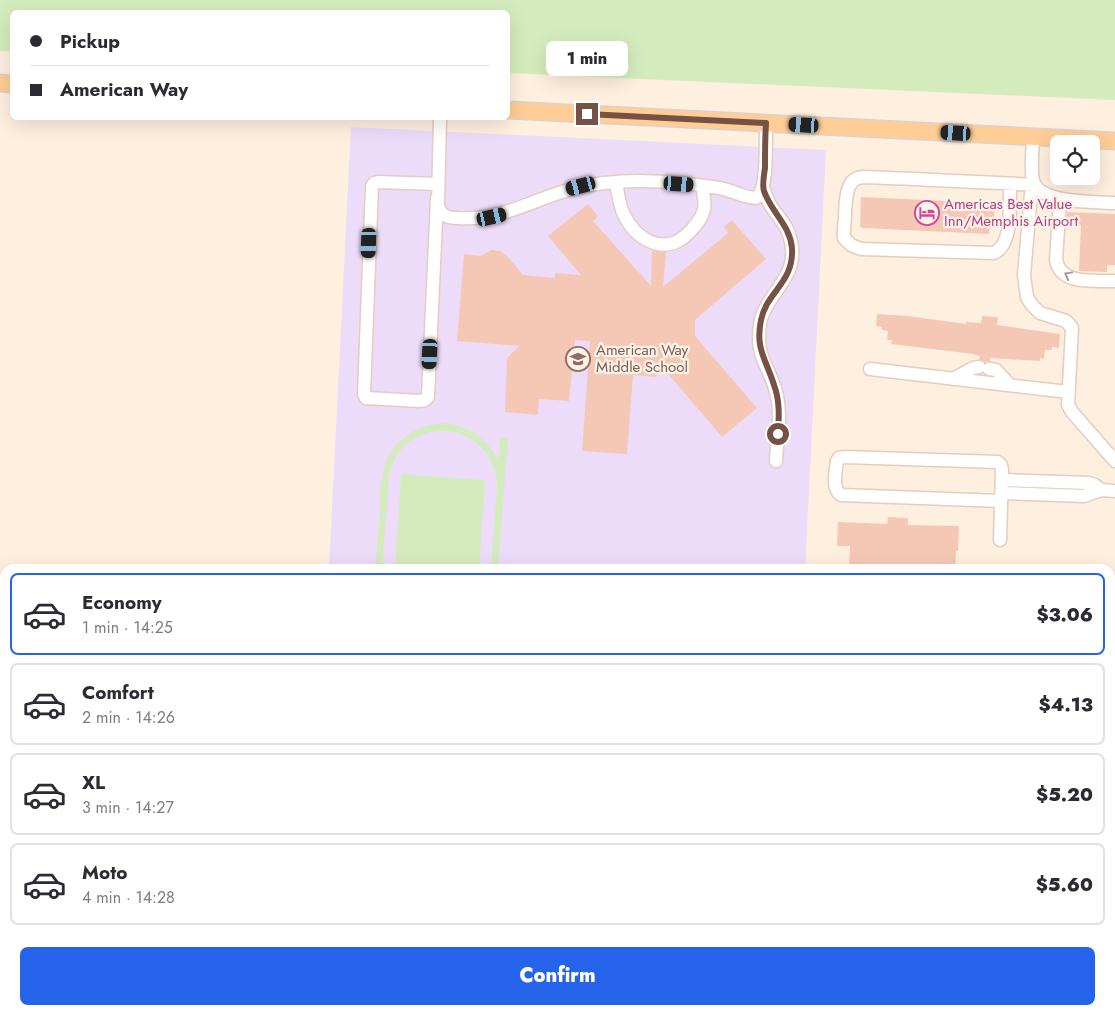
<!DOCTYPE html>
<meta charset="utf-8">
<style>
:root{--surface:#fff;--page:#f7f7f7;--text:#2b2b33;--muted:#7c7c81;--line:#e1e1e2;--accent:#2563eb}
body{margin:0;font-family:Jost,sans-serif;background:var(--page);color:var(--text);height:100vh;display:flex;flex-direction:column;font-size:19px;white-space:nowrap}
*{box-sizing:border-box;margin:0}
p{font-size:16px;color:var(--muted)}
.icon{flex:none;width:28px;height:28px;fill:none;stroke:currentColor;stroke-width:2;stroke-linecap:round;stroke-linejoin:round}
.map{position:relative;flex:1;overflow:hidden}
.panel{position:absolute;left:0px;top:564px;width:1115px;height:451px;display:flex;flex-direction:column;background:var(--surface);border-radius:15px 15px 0 0;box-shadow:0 5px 20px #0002}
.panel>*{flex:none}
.banner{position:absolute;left:10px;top:10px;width:500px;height:110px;border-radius:8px;box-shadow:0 5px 20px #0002;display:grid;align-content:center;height:110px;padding:0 20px;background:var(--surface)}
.tools{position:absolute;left:1050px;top:135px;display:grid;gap:10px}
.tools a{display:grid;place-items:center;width:50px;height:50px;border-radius:8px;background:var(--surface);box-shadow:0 5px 20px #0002;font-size:25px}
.end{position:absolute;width:22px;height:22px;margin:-11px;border:6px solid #755245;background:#fff;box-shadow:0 0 0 2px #fff}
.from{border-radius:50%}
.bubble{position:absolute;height:35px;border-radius:8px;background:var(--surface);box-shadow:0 5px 20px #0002;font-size:16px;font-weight:800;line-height:35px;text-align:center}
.car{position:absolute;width:15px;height:30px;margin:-15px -8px;border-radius:6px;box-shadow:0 0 4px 1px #0007;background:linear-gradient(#222 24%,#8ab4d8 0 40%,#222 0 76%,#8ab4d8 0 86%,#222 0)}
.banner b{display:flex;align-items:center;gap:18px;height:48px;font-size:19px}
.banner b+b{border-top:1px solid var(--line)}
.banner i{width:12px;height:12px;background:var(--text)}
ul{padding:9px 0 0;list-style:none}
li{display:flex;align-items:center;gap:15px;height:82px;margin:0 10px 8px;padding:0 10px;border:2px solid var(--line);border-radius:8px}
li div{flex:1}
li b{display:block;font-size:19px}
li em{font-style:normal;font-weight:800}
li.active{border-color:var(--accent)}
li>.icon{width:45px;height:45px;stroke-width:1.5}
.button{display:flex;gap:10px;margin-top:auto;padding:10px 20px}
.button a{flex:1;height:58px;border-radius:8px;background:var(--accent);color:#fff;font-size:20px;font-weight:800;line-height:58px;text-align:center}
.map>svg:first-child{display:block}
</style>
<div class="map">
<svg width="1115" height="1014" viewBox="0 0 1115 1014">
<rect width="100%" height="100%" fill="#feefdf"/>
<!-- education -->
<path fill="#ecdcfa" d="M351,127L826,150L805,569H329Z"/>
<!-- green -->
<path fill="#d4ecbd" d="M0,0H1115V100L508,73V12H12V51H0Z
M445,423C469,426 486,438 498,459L500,437L508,438L498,569H491L497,488C497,419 400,409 389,478L382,569H375C377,549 378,530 380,511C380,498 380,484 383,472C389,442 415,424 445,423Z
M401,474L485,480L479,569H395Z"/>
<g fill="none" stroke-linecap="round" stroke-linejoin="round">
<!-- stream -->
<path stroke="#98d7da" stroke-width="3" d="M0,585L5,587
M347,1010L349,1014"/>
</g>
<!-- building -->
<path fill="#f5c8b5" d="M861,197L991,203V206H994V219H990L989,234L863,228L860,227Z
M588,204L598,216L593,221L651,286L652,251L666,252L663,287L728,233L724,227L732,220L766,259L695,320V336L757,408L722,437L664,369L655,377L633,375L627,454L582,451L590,341L575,340L569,401L539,399L538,415L505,412L507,358L519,346L457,341L464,254L481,256L491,250L500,251L507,256L523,275L555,278V273L581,275L548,236Z
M1067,212L1115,214V265H1107V272L1079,271L1081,225L1067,224Z
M877,314L908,316L966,324V322L981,323L982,316L998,317L997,325L1060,334L1059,348L1052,347V350H1045L1044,359L1040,358V361L990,358V361L985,362L979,359L980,356L973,354L891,344L892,340H887L888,331L882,330V327L876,326Z
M888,517L908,518V525L959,526L958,551H956L955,569H849L850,546H837L838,522L887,524Z"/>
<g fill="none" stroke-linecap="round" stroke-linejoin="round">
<defs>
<path id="minor" d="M440,118L438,206C441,216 448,218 458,218C500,221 530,201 568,190C614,177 673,180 719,188C732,190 744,198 756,198C769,190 765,139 766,123
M1033,137C1033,150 1030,166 1033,180C1038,204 1096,202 1115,203
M616,182C618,193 619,205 624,215C635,238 662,255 684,237C692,230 702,219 704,209C706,201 702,194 703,186
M1010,184C1009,203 1014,244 994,253L861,249L851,245L844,238C843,230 845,222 845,214C846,200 845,177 864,177C921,179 978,182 1035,185L1031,194L1024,275L1027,297L1031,304L1040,313L1066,321L1072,328L1068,405L1072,412L1115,461
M763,188C766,195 768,203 773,209C779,218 786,224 789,234C801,271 778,283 764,311C760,319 759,329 759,338C758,357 772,374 776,392C782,414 777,439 776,461
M437,198L428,397L425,400L420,401L366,398L364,394L372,186L374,183L378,182L437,184
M1060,199L1056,260C1061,286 1095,280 1115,281
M870,369L1068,392
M989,369L996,370L1010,385
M953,379L973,368L979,367
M1002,480L1089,483L1095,485L1101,490
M1002,493L1084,496L1101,490L1115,491
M1000,540L1002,470L1001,465L998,462L845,457L839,458L837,461C836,471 831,489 841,495L1001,501
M1110,764H1115
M1110,943L1111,928"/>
<path id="major" d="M0,83L12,84
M508,110L1115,141"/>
</defs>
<!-- minor casing -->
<use href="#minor" stroke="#e4ccbe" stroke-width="15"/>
<!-- major casing -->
<use href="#major" stroke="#dbd2cf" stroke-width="19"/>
<!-- minor -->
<use href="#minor" stroke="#fff" stroke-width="12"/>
<!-- major -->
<use href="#major" stroke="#ffcd95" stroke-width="16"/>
</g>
<!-- one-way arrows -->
<defs><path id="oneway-chevron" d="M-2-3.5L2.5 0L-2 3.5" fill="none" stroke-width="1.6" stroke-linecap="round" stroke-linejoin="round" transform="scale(1.25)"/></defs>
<use stroke="#ac978f" href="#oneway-chevron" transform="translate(1068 275) rotate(-151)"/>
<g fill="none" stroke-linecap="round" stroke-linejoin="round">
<!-- route -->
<path stroke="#755245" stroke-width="6" d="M587,114L766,123C765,138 765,153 765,168C764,175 762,185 764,191C771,212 790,225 792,248C794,283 767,291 761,320C755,349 766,359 774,385C780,401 779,417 778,434"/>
</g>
<!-- icons -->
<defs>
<symbol id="hotel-ring" viewBox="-11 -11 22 22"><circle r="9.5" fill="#fff3e7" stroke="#d1479c" stroke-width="1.5"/><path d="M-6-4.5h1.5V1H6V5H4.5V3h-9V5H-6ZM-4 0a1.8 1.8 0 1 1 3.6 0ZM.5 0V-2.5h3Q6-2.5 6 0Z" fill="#d1479c"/></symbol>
<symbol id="school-ring" viewBox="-11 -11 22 22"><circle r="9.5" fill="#fff3e7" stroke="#8d6e63" stroke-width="1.5"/><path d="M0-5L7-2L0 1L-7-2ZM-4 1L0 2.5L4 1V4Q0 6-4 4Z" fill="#8d6e63"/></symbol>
</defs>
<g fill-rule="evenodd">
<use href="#hotel-ring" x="913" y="199" width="28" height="28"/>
<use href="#school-ring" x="564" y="345" width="28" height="28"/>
</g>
<g text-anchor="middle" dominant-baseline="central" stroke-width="4.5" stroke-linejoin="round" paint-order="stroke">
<!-- hotel labels -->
<g font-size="15" fill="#b23c85" stroke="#fff3e7" text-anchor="start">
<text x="944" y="204">Americas Best Value<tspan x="944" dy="17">Inn/Memphis Airport</tspan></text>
</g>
<!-- education labels -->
<g font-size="15" fill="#785e54" stroke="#fff3e7" text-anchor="start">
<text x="596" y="350">American Way<tspan x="596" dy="17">Middle School</tspan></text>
</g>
</g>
</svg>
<div class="tools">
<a><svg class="icon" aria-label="locate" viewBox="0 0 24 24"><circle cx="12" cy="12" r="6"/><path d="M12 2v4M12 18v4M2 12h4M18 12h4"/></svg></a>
</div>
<i class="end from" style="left:778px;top:434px"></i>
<i class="end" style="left:587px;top:114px"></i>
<div class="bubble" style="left:546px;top:41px;width:82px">1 min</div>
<i class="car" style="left:804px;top:125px;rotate:273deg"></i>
<i class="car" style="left:956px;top:133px;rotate:273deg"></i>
<i class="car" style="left:679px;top:184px;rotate:94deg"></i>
<i class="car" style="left:581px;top:186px;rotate:255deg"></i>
<i class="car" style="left:492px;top:217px;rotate:77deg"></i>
<i class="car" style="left:369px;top:243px;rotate:182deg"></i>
<i class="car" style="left:430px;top:354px;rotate:183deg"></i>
<div class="banner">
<b><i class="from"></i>Pickup</b>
<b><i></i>American Way</b>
</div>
<section class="panel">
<ul>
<li class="active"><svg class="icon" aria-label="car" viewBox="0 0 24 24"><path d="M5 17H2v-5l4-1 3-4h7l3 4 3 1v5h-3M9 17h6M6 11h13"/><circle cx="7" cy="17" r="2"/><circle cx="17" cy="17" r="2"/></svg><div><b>Economy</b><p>1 min · 14:25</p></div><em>$3.06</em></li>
<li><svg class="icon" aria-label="car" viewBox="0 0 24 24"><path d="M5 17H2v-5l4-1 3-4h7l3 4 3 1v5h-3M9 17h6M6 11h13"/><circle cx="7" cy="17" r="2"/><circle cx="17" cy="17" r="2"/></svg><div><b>Comfort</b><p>2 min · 14:26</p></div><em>$4.13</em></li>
<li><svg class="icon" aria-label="car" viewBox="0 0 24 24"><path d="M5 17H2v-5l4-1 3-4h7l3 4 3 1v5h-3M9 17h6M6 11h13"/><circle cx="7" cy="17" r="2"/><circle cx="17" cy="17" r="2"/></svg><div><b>XL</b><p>3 min · 14:27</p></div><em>$5.20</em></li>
<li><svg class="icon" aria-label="car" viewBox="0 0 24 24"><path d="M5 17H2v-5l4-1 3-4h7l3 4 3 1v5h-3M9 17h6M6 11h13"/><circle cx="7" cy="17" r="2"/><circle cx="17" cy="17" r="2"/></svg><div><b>Moto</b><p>4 min · 14:28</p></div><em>$5.60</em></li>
</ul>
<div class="button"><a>Confirm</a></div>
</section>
</div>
